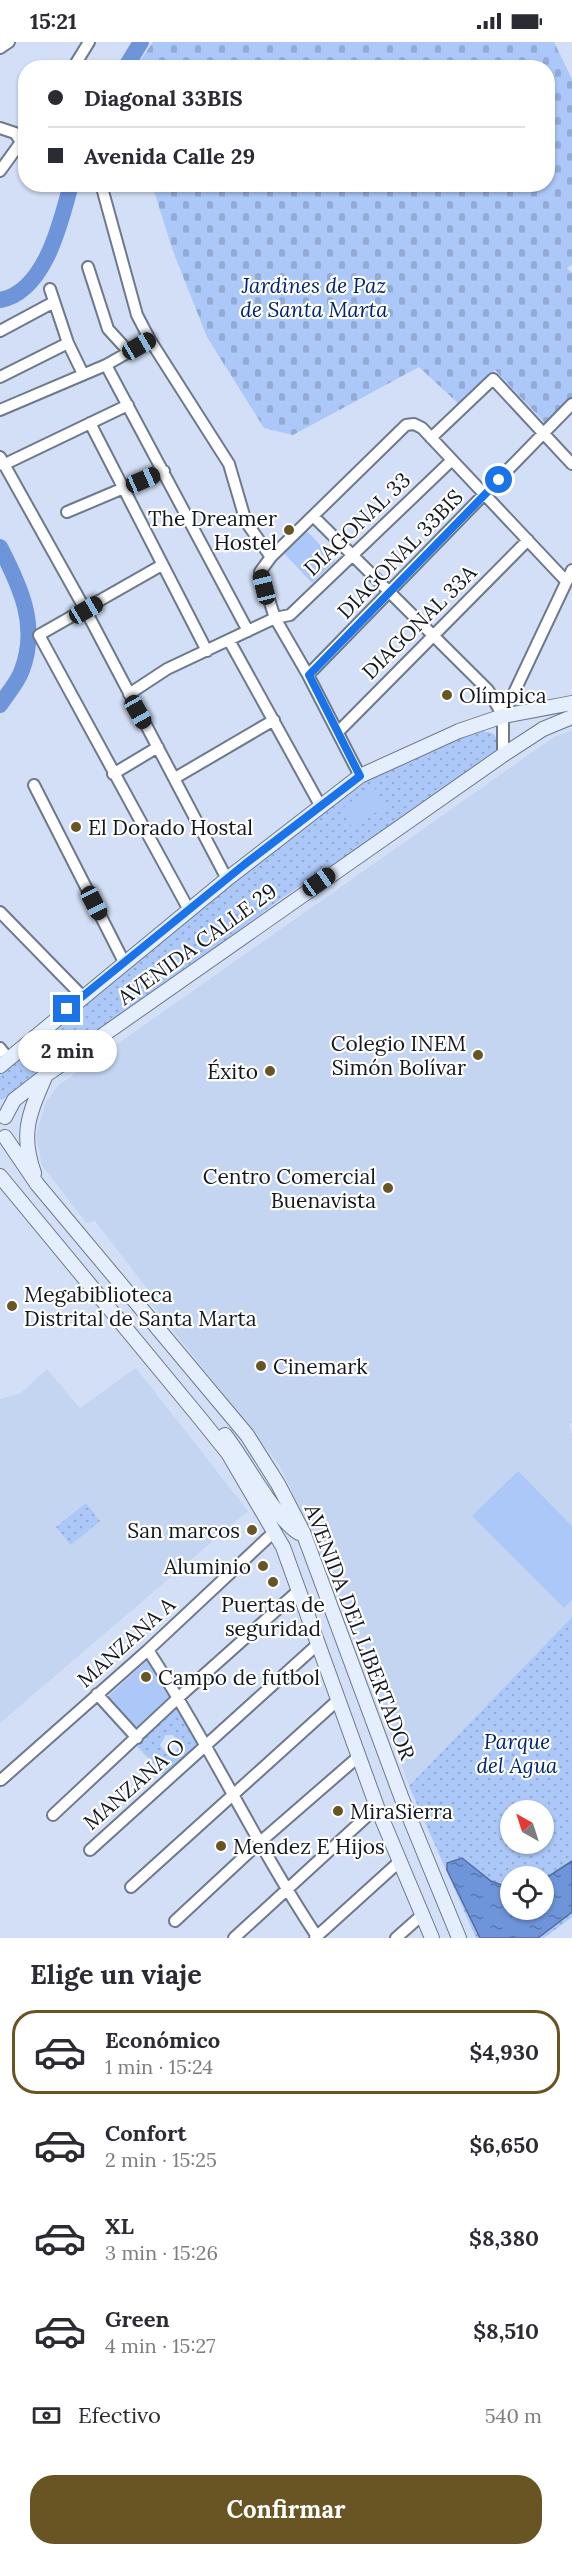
<!DOCTYPE html>
<html lang="es">
<meta charset="utf-8">
<style>
:root{--surface:#fff;--page:#f2f2f3;--text:#2b2b33;--muted:#7c7c81;--line:#e1e1e2;--accent:#695523}
body{margin:0;font-family:Lora,serif;background:var(--page);color:var(--text);height:100vh;display:flex;flex-direction:column;font-size:22px;white-space:nowrap}
*{box-sizing:border-box;margin:0}
p{font-size:20px;color:var(--muted)}
.icon{flex:none;width:33px;height:33px;fill:none;stroke:currentColor;stroke-width:2;stroke-linecap:round;stroke-linejoin:round}
.map{position:relative;height:1896px;overflow:hidden}
.drawer{display:flex;flex-direction:column;background:var(--surface);flex:1}
.drawer>*{flex:none}
.hud{position:absolute;left:18px;top:18px;width:537px;height:132px;border-radius:24px;box-shadow:0 2px 4px #0004;display:grid;align-content:center;height:132px;padding:0 30px;background:var(--surface)}
.needle{width:39px;rotate:321deg}
.fabs{position:absolute;left:500px;top:1758px;display:grid;gap:12px}
.fabs a{display:grid;place-items:center;width:54px;height:54px;border-radius:50%;background:var(--surface);box-shadow:0 2px 4px #0004;font-size:30px}
.end{position:absolute;width:27px;height:27px;margin:-14px;border:8px solid #1a73e8;background:#fff;box-shadow:0 0 0 3px #fff}
.from{border-radius:50%}
.bubble{position:absolute;height:42px;border-radius:21px;background:var(--surface);box-shadow:0 2px 4px #0004;font-size:20px;font-weight:700;line-height:42px;text-align:center}
.car{position:absolute;width:18px;height:36px;margin:-18px -9px;border-radius:8px;box-shadow:0 0 4px 2px #0007;background:linear-gradient(#222 24%,#8ab4d8 0 40%,#222 0 76%,#8ab4d8 0 86%,#222 0)}
.hud b{display:flex;align-items:center;gap:21px;height:57px;font-size:22px}
.hud b+b{border-top:2px solid var(--line)}
.hud i{width:15px;height:15px;background:var(--text)}
ul{padding:0;list-style:none}
li{display:flex;align-items:center;gap:18px;height:84px;margin:0 12px 9px;padding:0 18px;border:3px solid transparent;border-radius:24px}
li div{flex:1}
li b{display:block;font-size:22px}
li em{font-style:normal;font-weight:700}
li.current{border-color:var(--accent)}
li>.icon{width:54px;height:54px;stroke-width:1.5}
h2{padding:0 30px;font-size:27px;line-height:72px}
.pay{display:flex;align-items:center;gap:15px;height:66px;padding:0 30px;font-size:22px}
.pay p{margin-inline-start:auto}
.primary-button{display:flex;gap:12px;margin-top:auto;padding:12px 30px}
.primary-button a{flex:1;height:69px;border-radius:24px;background:var(--accent);color:#fff;font-size:24px;font-weight:700;line-height:69px;text-align:center}
.status{display:flex;justify-content:space-between;align-items:center;height:42px;padding:0 30px;background:var(--surface);direction:ltr}
.status svg{height:16px;fill:currentColor}
.map>svg:first-child{display:block}
</style>
<div class="status"><b>15:21</b><svg viewBox="0 0 49 12"><path d="M0 12V9h3v3zM5 12V6h3v6zM10 12V3h3v9zM15 12V0h3v12zM26 1h20v11H26zM47 4h2v5h-2z"/></svg></div>
<div class="map">
<svg width="572" height="1896" viewBox="0 0 572 1896">
<defs>
<pattern id="grass-dots" width="8" height="8" patternUnits="userSpaceOnUse" patternTransform="scale(1.5)"><rect width="8" height="8" fill="#acc8f8"/><path d="M2 2h.1M6 6h.1" fill="none" stroke="#93abd4" stroke-width="1.8" stroke-linecap="round"/></pattern>
<pattern id="cemetery-stones" width="16" height="16" patternUnits="userSpaceOnUse" patternTransform="scale(1.5)"><rect width="16" height="16" fill="#acc8f8"/><path d="M2 7V4a2 2 0 0 1 4 0v3zM10 15v-3a2 2 0 0 1 4 0v3z" fill="#93abd4"/></pattern>
<pattern id="water-ripples" width="26" height="14" patternUnits="userSpaceOnUse" patternTransform="scale(1.5)"><rect width="26" height="14" fill="#6e94d9"/><path d="M2 4q2-2 4 0t4 0M15 11q2-2 4 0t4 0" fill="none" stroke="#5978af"/></pattern>
</defs>
<rect width="100%" height="100%" fill="#d2dff6"/>
<!-- built -->
<path fill="#c4d5f2" d="M572,688V1381L569,1382L572,1393V1575L409,1744L348,1572L280,1424L145,1253L146,1245L95,1179L86,1181L42,1123L36,1093L46,1060L59,1043L554,695Z
M136,1326L248,1469L0,1681V1357L21,1351L47,1327L80,1366Z"/>
<!-- grass -->
<path fill="url(#grass-dots)" fill-rule="evenodd" d="M480,688L494,692L498,699L495,715L282,856L139,963L2,1058L0,1057V1025L246,828L374,734L419,711Z
M86,1461L100,1479L71,1503L56,1485Z
M572,1575V1875L544,1896H476L409,1744ZM510,1768H543V1802H510ZM510,1834H543V1868H510Z
M178,1663L200,1707L166,1736L135,1702ZM166,1693H173L180,1702L174,1712H167L160,1703Z"/>
<!-- cemetery -->
<path fill="url(#cemetery-stones)" d="M153,0H554L572,37V223L567,226L572,231V357L547,383L495,328L460,363L419,325L293,393L264,386L207,295L173,209L152,143L548,142V26H135Z"/>
<!-- pitch -->
<path fill="#acc8f8" d="M306,488L335,519L312,541L283,510Z
M373,744L386,763L353,786L340,768Z
M518,1429L572,1484V1558L564,1566L472,1474Z
M149,1617L175,1654L135,1690L105,1657Z"/>
<!-- water -->
<path fill="url(#water-ripples)" stroke="#536ea1" stroke-width="1.5" d="M462,1816L491,1839L510,1846V1868H543V1838L572,1819V1870L538,1896H480L447,1828V1821Z"/>
<g fill="none" stroke-linecap="round" stroke-linejoin="round">
<!-- river -->
<path stroke="#6e94d9" stroke-width="16" d="M125,26L141,0
M0,258C45,250 61,180 71,142
M0,505C20,544 39,583 22,628C18,640 7,652 0,663"/>
<defs>
<path id="street" d="M0,6L9,0
M73,26L89,0
M0,86L15,91L21,100
M0,129L21,100
M101,142L137,273L150,298L229,422L246,480L271,515
M88,225L108,287L129,310
M50,247L68,301L83,332
M0,289L54,260
M106,323L248,589
M0,335L68,301
M0,368L106,323L150,298
M90,381L207,609
M431,396L493,337L572,422
M0,415L86,569L227,837
M3,423L128,363
M67,470L164,429
M314,475L488,648L503,674V713
M162,523L39,593L189,868
M230,600L320,763
M308,633L572,362
M129,652L167,627L275,576L290,573L452,418
M503,674L572,528
M338,690L528,498
M113,732L158,705
M360,734L308,633L275,576L260,530L271,515L406,383L414,382L422,386L566,539
M175,736L274,678
M34,743L124,920
M0,870L82,954
M0,1006L8,1016
M148,1608C209,1701 256,1803 318,1896
M97,1652L137,1696
M1,1738L148,1608L275,1489
M53,1773L179,1655L298,1549
M90,1808L318,1602
M131,1845L338,1658
M175,1879L259,1801L358,1715
M234,1896L377,1765
M315,1896L399,1820
M396,1896L422,1873"/>
<path id="secondary" d="M0,1024L227,837L360,734L459,689L503,674L572,661
M5,1075L14,1058L46,1033L503,713L543,687L572,675
M5,1095L37,1142L247,1393L278,1442L303,1490L402,1757L459,1896
M34,1131C20,1092 29,1072 45,1035
M0,1134L199,1375L228,1411L283,1505L377,1765L432,1896
M225,1393C245,1418 275,1477 299,1491L303,1490"/>
</defs>
<!-- street casing -->
<use href="#street" stroke="#6e798d" stroke-width="14"/>
<!-- secondary casing -->
<use href="#secondary" stroke="#6e798d" stroke-width="16"/>
<!-- street -->
<use href="#street" stroke="#fff" stroke-width="10"/>
<!-- secondary -->
<use href="#secondary" stroke="#e5eefd" stroke-width="14"/>
</g>
<g fill="none" stroke-linecap="round" stroke-linejoin="round">
<!-- route -->
<path stroke="#1a73e8" stroke-width="8" d="M67,967L245,822L360,734L309,633L499,438"/>
</g>
<!-- markers -->
<g fill="#695523" stroke="#fff" stroke-width="2">
<circle cx="289" cy="488" r="6"/>
<circle cx="447" cy="653" r="6"/>
<circle cx="76" cy="785" r="6"/>
<circle cx="478" cy="1013" r="6"/>
<circle cx="270" cy="1029" r="6"/>
<circle cx="388" cy="1146" r="6"/>
<circle cx="12" cy="1264" r="6"/>
<circle cx="261" cy="1324" r="6"/>
<circle cx="252" cy="1488" r="6"/>
<circle cx="263" cy="1524" r="6"/>
<circle cx="273" cy="1540" r="6"/>
<circle cx="146" cy="1635" r="6"/>
<circle cx="338" cy="1769" r="6"/>
<circle cx="221" cy="1804" r="6"/>
</g>
<g text-anchor="middle" dominant-baseline="central" stroke-width="4.5" stroke-linejoin="round" paint-order="stroke">
<!-- park labels -->
<g font-size="21" font-style="italic" fill="#002473" stroke="#fff">
<text x="314" y="243">Jardines de Paz<tspan x="314" dy="24">de Santa Marta</tspan></text>
<text x="517" y="1699">Parque<tspan x="517" dy="24">del Agua</tspan></text>
</g>
<!-- poi labels -->
<g font-size="21" fill="#13171f" stroke="#fff" text-anchor="start">
<text x="277" y="476" text-anchor="end">The Dreamer<tspan x="277" dy="24">Hostel</tspan></text>
<text x="459" y="653">Olímpica</text>
<text x="88" y="785">El Dorado Hostal</text>
<text x="466" y="1001" text-anchor="end">Colegio INEM<tspan x="466" dy="24">Simón Bolívar</tspan></text>
<text x="258" y="1029" text-anchor="end">Éxito</text>
<text x="376" y="1134" text-anchor="end">Centro Comercial<tspan x="376" dy="24">Buenavista</tspan></text>
<text x="24" y="1252">Megabiblioteca<tspan x="24" dy="24">Distrital de Santa Marta</tspan></text>
<text x="273" y="1324">Cinemark</text>
<text x="240" y="1488" text-anchor="end">San marcos</text>
<text x="251" y="1524" text-anchor="end">Aluminio</text>
<text x="273" y="1562" text-anchor="middle">Puertas de<tspan x="273" dy="24">seguridad</tspan></text>
<text x="158" y="1635">Campo de futbol</text>
<text x="350" y="1769">MiraSierra</text>
<text x="233" y="1804">Mendez E Hijos</text>
</g>
<!-- street labels -->
<g font-size="21" fill="#13171f" stroke="#fff">
<text transform="translate(357 482) rotate(-44)">DIAGONAL 33</text>
<text transform="translate(400 512) rotate(-46)">DIAGONAL 33BIS</text>
<text transform="translate(419 580) rotate(-45)">DIAGONAL 33A</text>
<text transform="translate(197 902) rotate(-36)">AVENIDA CALLE 29</text>
<text transform="translate(360 1590) rotate(69)">AVENIDA DEL LIBERTADOR</text>
<text transform="translate(126 1600) rotate(-42)">MANZANA A</text>
<text transform="translate(134 1742) rotate(-41)">MANZANA O</text>
</g>
</g>
</svg>
<div class="fabs">
<a><svg class="needle" viewBox="-14 -14 28 28"><path d="M0-13l5 13h-10z" fill="#e53935"/><path d="M0 13l5-13h-10z" fill="#7c7c81"/></svg></a>
<a><svg class="icon" aria-label="locate" viewBox="0 0 24 24"><circle cx="12" cy="12" r="6"/><path d="M12 2v4M12 18v4M2 12h4M18 12h4"/></svg></a>
</div>
<i class="end from" style="left:499px;top:438px"></i>
<i class="end" style="left:67px;top:967px"></i>
<div class="bubble" style="left:18px;top:988px;width:99px">2 min</div>
<i class="car" style="left:139px;top:304px;rotate:60deg"></i>
<i class="car" style="left:143px;top:438px;rotate:66deg"></i>
<i class="car" style="left:264px;top:545px;rotate:346deg"></i>
<i class="car" style="left:86px;top:568px;rotate:60deg"></i>
<i class="car" style="left:138px;top:670px;rotate:151deg"></i>
<i class="car" style="left:319px;top:840px;rotate:55deg"></i>
<i class="car" style="left:94px;top:861px;rotate:153deg"></i>
<div class="hud">
<b><i class="from"></i>Diagonal 33BIS</b>
<b><i></i>Avenida Calle 29</b>
</div>
</div>
<section class="drawer">
<h2>Elige un viaje</h2>
<ul>
<li class="current"><svg class="icon" aria-label="car" viewBox="0 0 24 24"><path d="M5 17H2v-5l4-1 3-4h7l3 4 3 1v5h-3M9 17h6M6 11h13"/><circle cx="7" cy="17" r="2"/><circle cx="17" cy="17" r="2"/></svg><div><b>Económico</b><p>1 min · 15:24</p></div><em>$4,930</em></li>
<li><svg class="icon" aria-label="car" viewBox="0 0 24 24"><path d="M5 17H2v-5l4-1 3-4h7l3 4 3 1v5h-3M9 17h6M6 11h13"/><circle cx="7" cy="17" r="2"/><circle cx="17" cy="17" r="2"/></svg><div><b>Confort</b><p>2 min · 15:25</p></div><em>$6,650</em></li>
<li><svg class="icon" aria-label="car" viewBox="0 0 24 24"><path d="M5 17H2v-5l4-1 3-4h7l3 4 3 1v5h-3M9 17h6M6 11h13"/><circle cx="7" cy="17" r="2"/><circle cx="17" cy="17" r="2"/></svg><div><b>XL</b><p>3 min · 15:26</p></div><em>$8,380</em></li>
<li><svg class="icon" aria-label="car" viewBox="0 0 24 24"><path d="M5 17H2v-5l4-1 3-4h7l3 4 3 1v5h-3M9 17h6M6 11h13"/><circle cx="7" cy="17" r="2"/><circle cx="17" cy="17" r="2"/></svg><div><b>Green</b><p>4 min · 15:27</p></div><em>$8,510</em></li>
</ul>
<div class="pay"><svg class="icon" aria-label="cash" viewBox="0 0 24 24"><path d="M3 7h18v10H3z"/><circle cx="12" cy="12" r="2"/></svg>Efectivo<p>540 m</p></div>
<div class="primary-button"><a>Confirmar</a></div>
</section>
